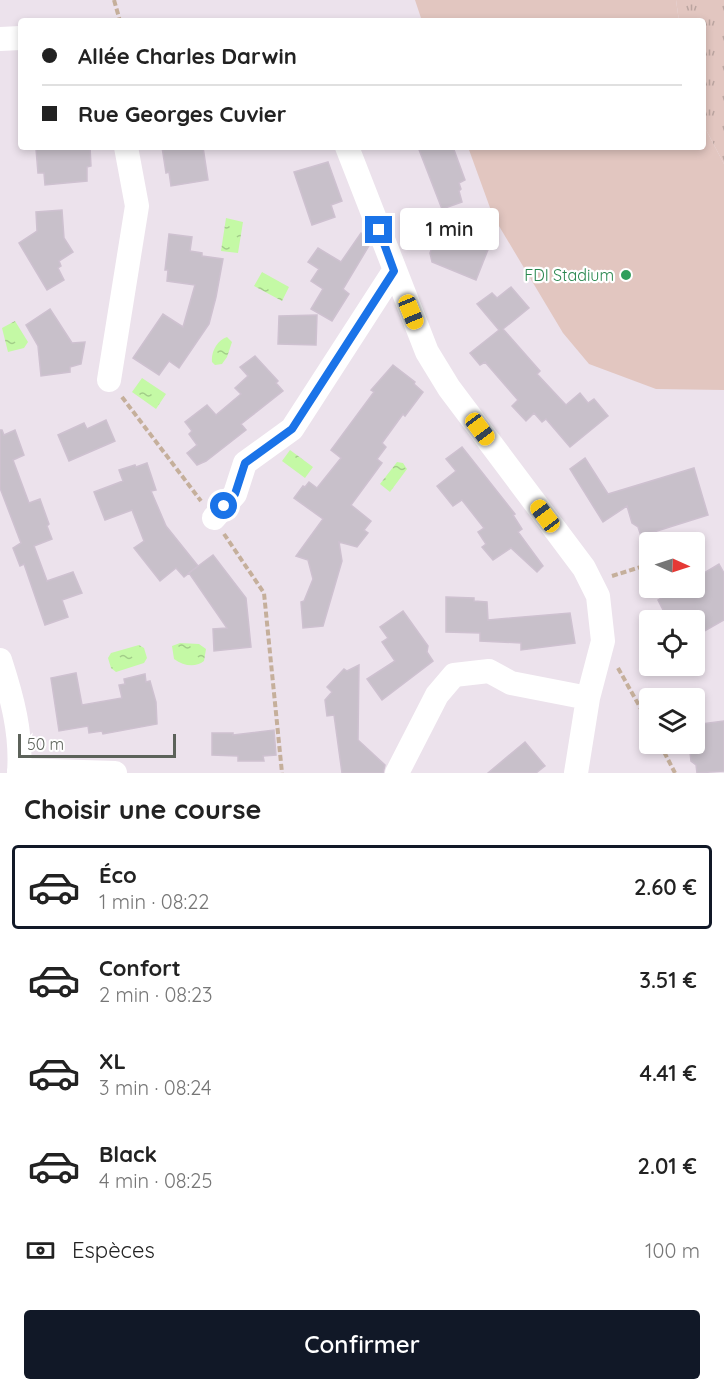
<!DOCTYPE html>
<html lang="fr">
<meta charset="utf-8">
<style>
:root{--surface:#fff;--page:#f6f6f6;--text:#222;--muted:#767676;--line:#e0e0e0;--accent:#111827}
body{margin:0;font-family:Quicksand,sans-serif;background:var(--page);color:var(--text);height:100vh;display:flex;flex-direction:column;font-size:22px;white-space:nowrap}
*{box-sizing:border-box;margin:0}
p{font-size:20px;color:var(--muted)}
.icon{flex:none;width:33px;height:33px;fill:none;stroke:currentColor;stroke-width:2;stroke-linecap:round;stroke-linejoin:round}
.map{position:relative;height:773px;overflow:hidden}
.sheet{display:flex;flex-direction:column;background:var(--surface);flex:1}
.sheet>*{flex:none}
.hud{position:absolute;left:18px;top:18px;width:688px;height:132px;border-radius:6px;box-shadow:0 3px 9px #0003;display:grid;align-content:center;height:132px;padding:0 24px;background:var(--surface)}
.needle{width:39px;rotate:93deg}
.buttons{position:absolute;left:639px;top:532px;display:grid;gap:12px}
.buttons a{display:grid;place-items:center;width:66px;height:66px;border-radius:6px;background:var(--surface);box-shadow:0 3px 9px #0003;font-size:30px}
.scale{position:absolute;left:18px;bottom:15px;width:158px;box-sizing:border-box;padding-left:6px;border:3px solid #5c625a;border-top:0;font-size:16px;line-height:21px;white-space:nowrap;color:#5c625a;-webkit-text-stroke:4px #fff;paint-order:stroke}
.end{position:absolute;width:27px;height:27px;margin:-14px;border:8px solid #1a73e8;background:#fff;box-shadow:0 0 0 3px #fff}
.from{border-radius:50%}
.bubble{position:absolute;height:42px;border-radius:6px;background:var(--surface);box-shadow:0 3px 9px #0003;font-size:20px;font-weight:600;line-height:42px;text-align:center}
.car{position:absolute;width:18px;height:36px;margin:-18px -9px;border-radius:8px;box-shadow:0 0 4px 2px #0007;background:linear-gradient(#f5c518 24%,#345 0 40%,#f5c518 0 76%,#345 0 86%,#f5c518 0)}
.hud b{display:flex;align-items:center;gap:21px;height:57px;font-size:22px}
.hud b+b{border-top:2px solid var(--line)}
.hud i{width:15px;height:15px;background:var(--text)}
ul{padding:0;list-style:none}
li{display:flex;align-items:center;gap:18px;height:84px;margin:0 12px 9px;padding:0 12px;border:3px solid transparent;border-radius:6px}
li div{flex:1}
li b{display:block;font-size:22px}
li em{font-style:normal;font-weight:600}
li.selected{border-color:var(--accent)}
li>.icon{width:54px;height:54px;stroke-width:1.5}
h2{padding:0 24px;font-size:27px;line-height:72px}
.pay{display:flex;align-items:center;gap:15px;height:66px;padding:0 24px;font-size:22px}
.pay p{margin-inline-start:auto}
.cta{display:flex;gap:12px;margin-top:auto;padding:12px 24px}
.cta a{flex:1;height:69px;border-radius:6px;background:var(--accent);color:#fff;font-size:24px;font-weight:600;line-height:69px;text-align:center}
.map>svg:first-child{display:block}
</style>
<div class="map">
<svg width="724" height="773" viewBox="0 0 724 773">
<defs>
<pattern id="park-tufts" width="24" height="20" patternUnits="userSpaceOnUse" patternTransform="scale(1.5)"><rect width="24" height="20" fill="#e2c6c0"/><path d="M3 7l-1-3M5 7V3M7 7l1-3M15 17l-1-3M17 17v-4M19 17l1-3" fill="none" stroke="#baa49f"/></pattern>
<pattern id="water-ripples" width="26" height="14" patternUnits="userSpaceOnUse" patternTransform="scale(1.5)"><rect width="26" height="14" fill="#c4f9a5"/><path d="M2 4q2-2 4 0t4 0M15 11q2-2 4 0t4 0" fill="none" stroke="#a2cd89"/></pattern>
</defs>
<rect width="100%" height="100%" fill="#ece2ec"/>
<!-- green -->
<path fill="#e2c6c0" d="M415,0H676L679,21H422Z
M704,126L724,164V390L656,389L589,364L563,333L493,216L468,147H704Z"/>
<!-- park -->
<path fill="url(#park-tufts)" d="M676,0H724V164L704,126V21H679Z"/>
<!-- water -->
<path fill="url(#water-ripples)" d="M226,218L243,222L238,253L221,251Z
M262,272L289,287L282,301L254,286Z
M15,321L28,342L24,348L8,352L2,328Z
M227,337L232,342L227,357L222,364L215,365L212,362C211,352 217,340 227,337Z
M142,378L166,394L156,409L132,392Z
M290,450L313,467L305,478L282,461Z
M397,462L403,463L407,469L390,492L380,484Z
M180,643L199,644L206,649L204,661C195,668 184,666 174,659L172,646Z
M139,645L144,648L147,658L144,663L116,672L111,668L108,658L111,653Z"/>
<!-- building -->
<path fill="#c8c0ca" stroke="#cec1d0" stroke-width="1.5" d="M50,147H90L91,166L87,167V181L45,185L44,173H38L36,149Z
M162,147H203L208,180L171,186L169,172L166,173Z
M418,147H453L465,180L459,183L461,189L459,191L462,202L442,209Z
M328,162L342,201L331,205L335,217L312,225L294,172Z
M62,210L64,238L73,252L59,261L61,266L58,268L64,280L47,290L19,243L37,231L36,212Z
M446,220L486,235L491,242L476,280L432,262L430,253L434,242L452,234Z
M361,233L367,237L370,244L343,289L349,294L332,321L311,309L323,289L311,281L319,269L308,262L318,248L341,262Z
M169,234L192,237L190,251L202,253V256L223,259L216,297L209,324L179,368L169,361L159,375L133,358L163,314L183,327L195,285L167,281L168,270H165Z
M511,287L529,308L503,329L540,371L537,374L566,405L580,393L588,403L594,399L608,416L570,447L546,419L542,422L534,413L526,421L512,406L518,400L485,362L480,365L470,353L499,330L477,304L492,293L497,298Z
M50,309L72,343L85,342L81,364L70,367V372L41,376L38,346L26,325Z
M317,315L316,345L278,344L279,316Z
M255,356L278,381L276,383L283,391L241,424L246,430L206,461L197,465L187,453L197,445L189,434L192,431L185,422L207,405L216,415L241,394L235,388L248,376L240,367Z
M393,365L415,382L414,384L423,392L405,416L403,414L382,443L386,447L377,459L382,463L351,505L371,521L364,530L368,533L357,547L339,542L342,561L323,626L303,628L301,602L304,601L313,579L308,560L296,556L323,519L294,498L303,486L305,487L309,482L317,488L341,458L331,450L374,392L371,390Z
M106,420L115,441L69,461L58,435L84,423L87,429Z
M0,430H2L4,435L15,430L24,455L13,460L29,503L40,499L49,524L47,526L52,539L34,546L47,581L73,572L82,593L62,600L68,617L45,625L24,564L20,566L13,548L21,543L0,488Z
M462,447L515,514L513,515L522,529L518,532L543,566L537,572L511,548L493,560L482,547L486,544L478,532L484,528L462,500L453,506L437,486L456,471L446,459Z
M585,458L608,494L694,468L708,515L641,536L638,527L632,523L627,506L603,522L570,469Z
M147,463L156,490L151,491L166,526L198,566L184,577L176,568L160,581L134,548L144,541L132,510L105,520L94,492L123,481L119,470L135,465L136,467Z
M213,555L246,598L251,647L214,651L213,629L227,628L189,573Z
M719,564L724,573V620L694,637V621H660L663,610L658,600L678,588H694V579Z
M446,597L474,598V601L487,602L488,620L570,613L575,643L521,650V643L480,641V633L446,632Z
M403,611L428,646L427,652L433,661L382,700L367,679L395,661L382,642L388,638L380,627Z
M359,665L358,740L385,765L383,773H342L334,715L327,716L325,700L332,692L327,687L344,669L347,671Z
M76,673L82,705L122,698L119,685L125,684L124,679L145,674L146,682L150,681L156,702L157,724L103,734L102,731L89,733L88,726L59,731L51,678Z
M724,721V771L697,773L696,765L691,761L689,744H694V725Z
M274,730L276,755L263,756L264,761H238V756L212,755V733H233V735Z
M525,742L545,766L536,773H488Z"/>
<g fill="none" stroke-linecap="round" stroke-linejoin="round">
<!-- path -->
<path stroke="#c5af9b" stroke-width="4" stroke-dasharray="6 3" stroke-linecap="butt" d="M114,0L120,21
M122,397L201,501
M224,534L264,593L282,773
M612,576L650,564
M618,668L650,725
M660,744L675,773"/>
<!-- street -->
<path stroke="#fff" stroke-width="24" d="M0,39L21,38
M347,147L427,352L449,388L584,568L598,596L603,641L588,698L576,773
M109,380L137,206L126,147
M214,518L235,494L245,463L292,429L394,271
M0,660C12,697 22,733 19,773
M19,770L115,773
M397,773L437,695L454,675L489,671L511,683L588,698"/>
</g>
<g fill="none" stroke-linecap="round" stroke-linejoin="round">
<!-- route -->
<path stroke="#1a73e8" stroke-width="8" d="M224,506L235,494L245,463L292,429L394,271L379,230"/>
</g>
<!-- markers -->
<circle fill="#2e9e5b" stroke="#fff" stroke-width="2" cx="626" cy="275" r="6"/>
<g text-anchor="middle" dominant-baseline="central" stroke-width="4.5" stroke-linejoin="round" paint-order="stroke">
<!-- leisure labels -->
<g font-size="16" fill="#27864d" stroke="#fff" text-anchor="end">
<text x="614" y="275">FDI Stadium</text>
</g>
</g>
</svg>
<div class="buttons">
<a><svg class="needle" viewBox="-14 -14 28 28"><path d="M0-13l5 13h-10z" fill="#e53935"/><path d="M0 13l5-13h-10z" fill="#767676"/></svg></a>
<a><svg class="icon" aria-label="locate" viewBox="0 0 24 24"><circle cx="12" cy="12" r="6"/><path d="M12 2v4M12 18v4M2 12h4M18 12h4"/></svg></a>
<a><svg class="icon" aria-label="layers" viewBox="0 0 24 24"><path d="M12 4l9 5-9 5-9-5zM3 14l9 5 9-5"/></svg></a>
</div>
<div class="scale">50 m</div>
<i class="end from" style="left:224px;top:506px"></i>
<i class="end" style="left:379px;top:230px"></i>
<div class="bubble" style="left:400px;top:208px;width:99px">1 min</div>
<i class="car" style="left:411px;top:312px;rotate:158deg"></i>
<i class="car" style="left:480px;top:429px;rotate:143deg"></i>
<i class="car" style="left:545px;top:516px;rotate:323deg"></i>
<div class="hud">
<b><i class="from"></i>Allée Charles Darwin</b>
<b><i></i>Rue Georges Cuvier</b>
</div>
</div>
<section class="sheet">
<h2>Choisir une course</h2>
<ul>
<li class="selected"><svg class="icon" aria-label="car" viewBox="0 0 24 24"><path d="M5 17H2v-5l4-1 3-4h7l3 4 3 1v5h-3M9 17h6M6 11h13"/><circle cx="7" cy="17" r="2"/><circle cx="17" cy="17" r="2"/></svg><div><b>Éco</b><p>1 min · 08:22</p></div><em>2.60 €</em></li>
<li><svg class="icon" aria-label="car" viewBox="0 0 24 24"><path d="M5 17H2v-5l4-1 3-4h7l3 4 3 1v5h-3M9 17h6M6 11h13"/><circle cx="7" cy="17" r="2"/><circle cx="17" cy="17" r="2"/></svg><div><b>Confort</b><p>2 min · 08:23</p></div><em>3.51 €</em></li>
<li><svg class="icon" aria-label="car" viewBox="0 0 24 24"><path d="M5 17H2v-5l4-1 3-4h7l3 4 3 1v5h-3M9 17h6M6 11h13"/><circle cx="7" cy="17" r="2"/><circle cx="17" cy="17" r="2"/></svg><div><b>XL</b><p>3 min · 08:24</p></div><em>4.41 €</em></li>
<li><svg class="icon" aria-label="car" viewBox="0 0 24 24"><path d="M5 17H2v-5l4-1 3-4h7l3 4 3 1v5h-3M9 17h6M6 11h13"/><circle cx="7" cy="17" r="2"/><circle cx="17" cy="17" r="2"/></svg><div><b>Black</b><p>4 min · 08:25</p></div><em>2.01 €</em></li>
</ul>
<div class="pay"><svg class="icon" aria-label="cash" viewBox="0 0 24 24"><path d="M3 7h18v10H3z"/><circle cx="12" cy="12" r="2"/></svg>Espèces<p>100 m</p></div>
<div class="cta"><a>Confirmer</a></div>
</section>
